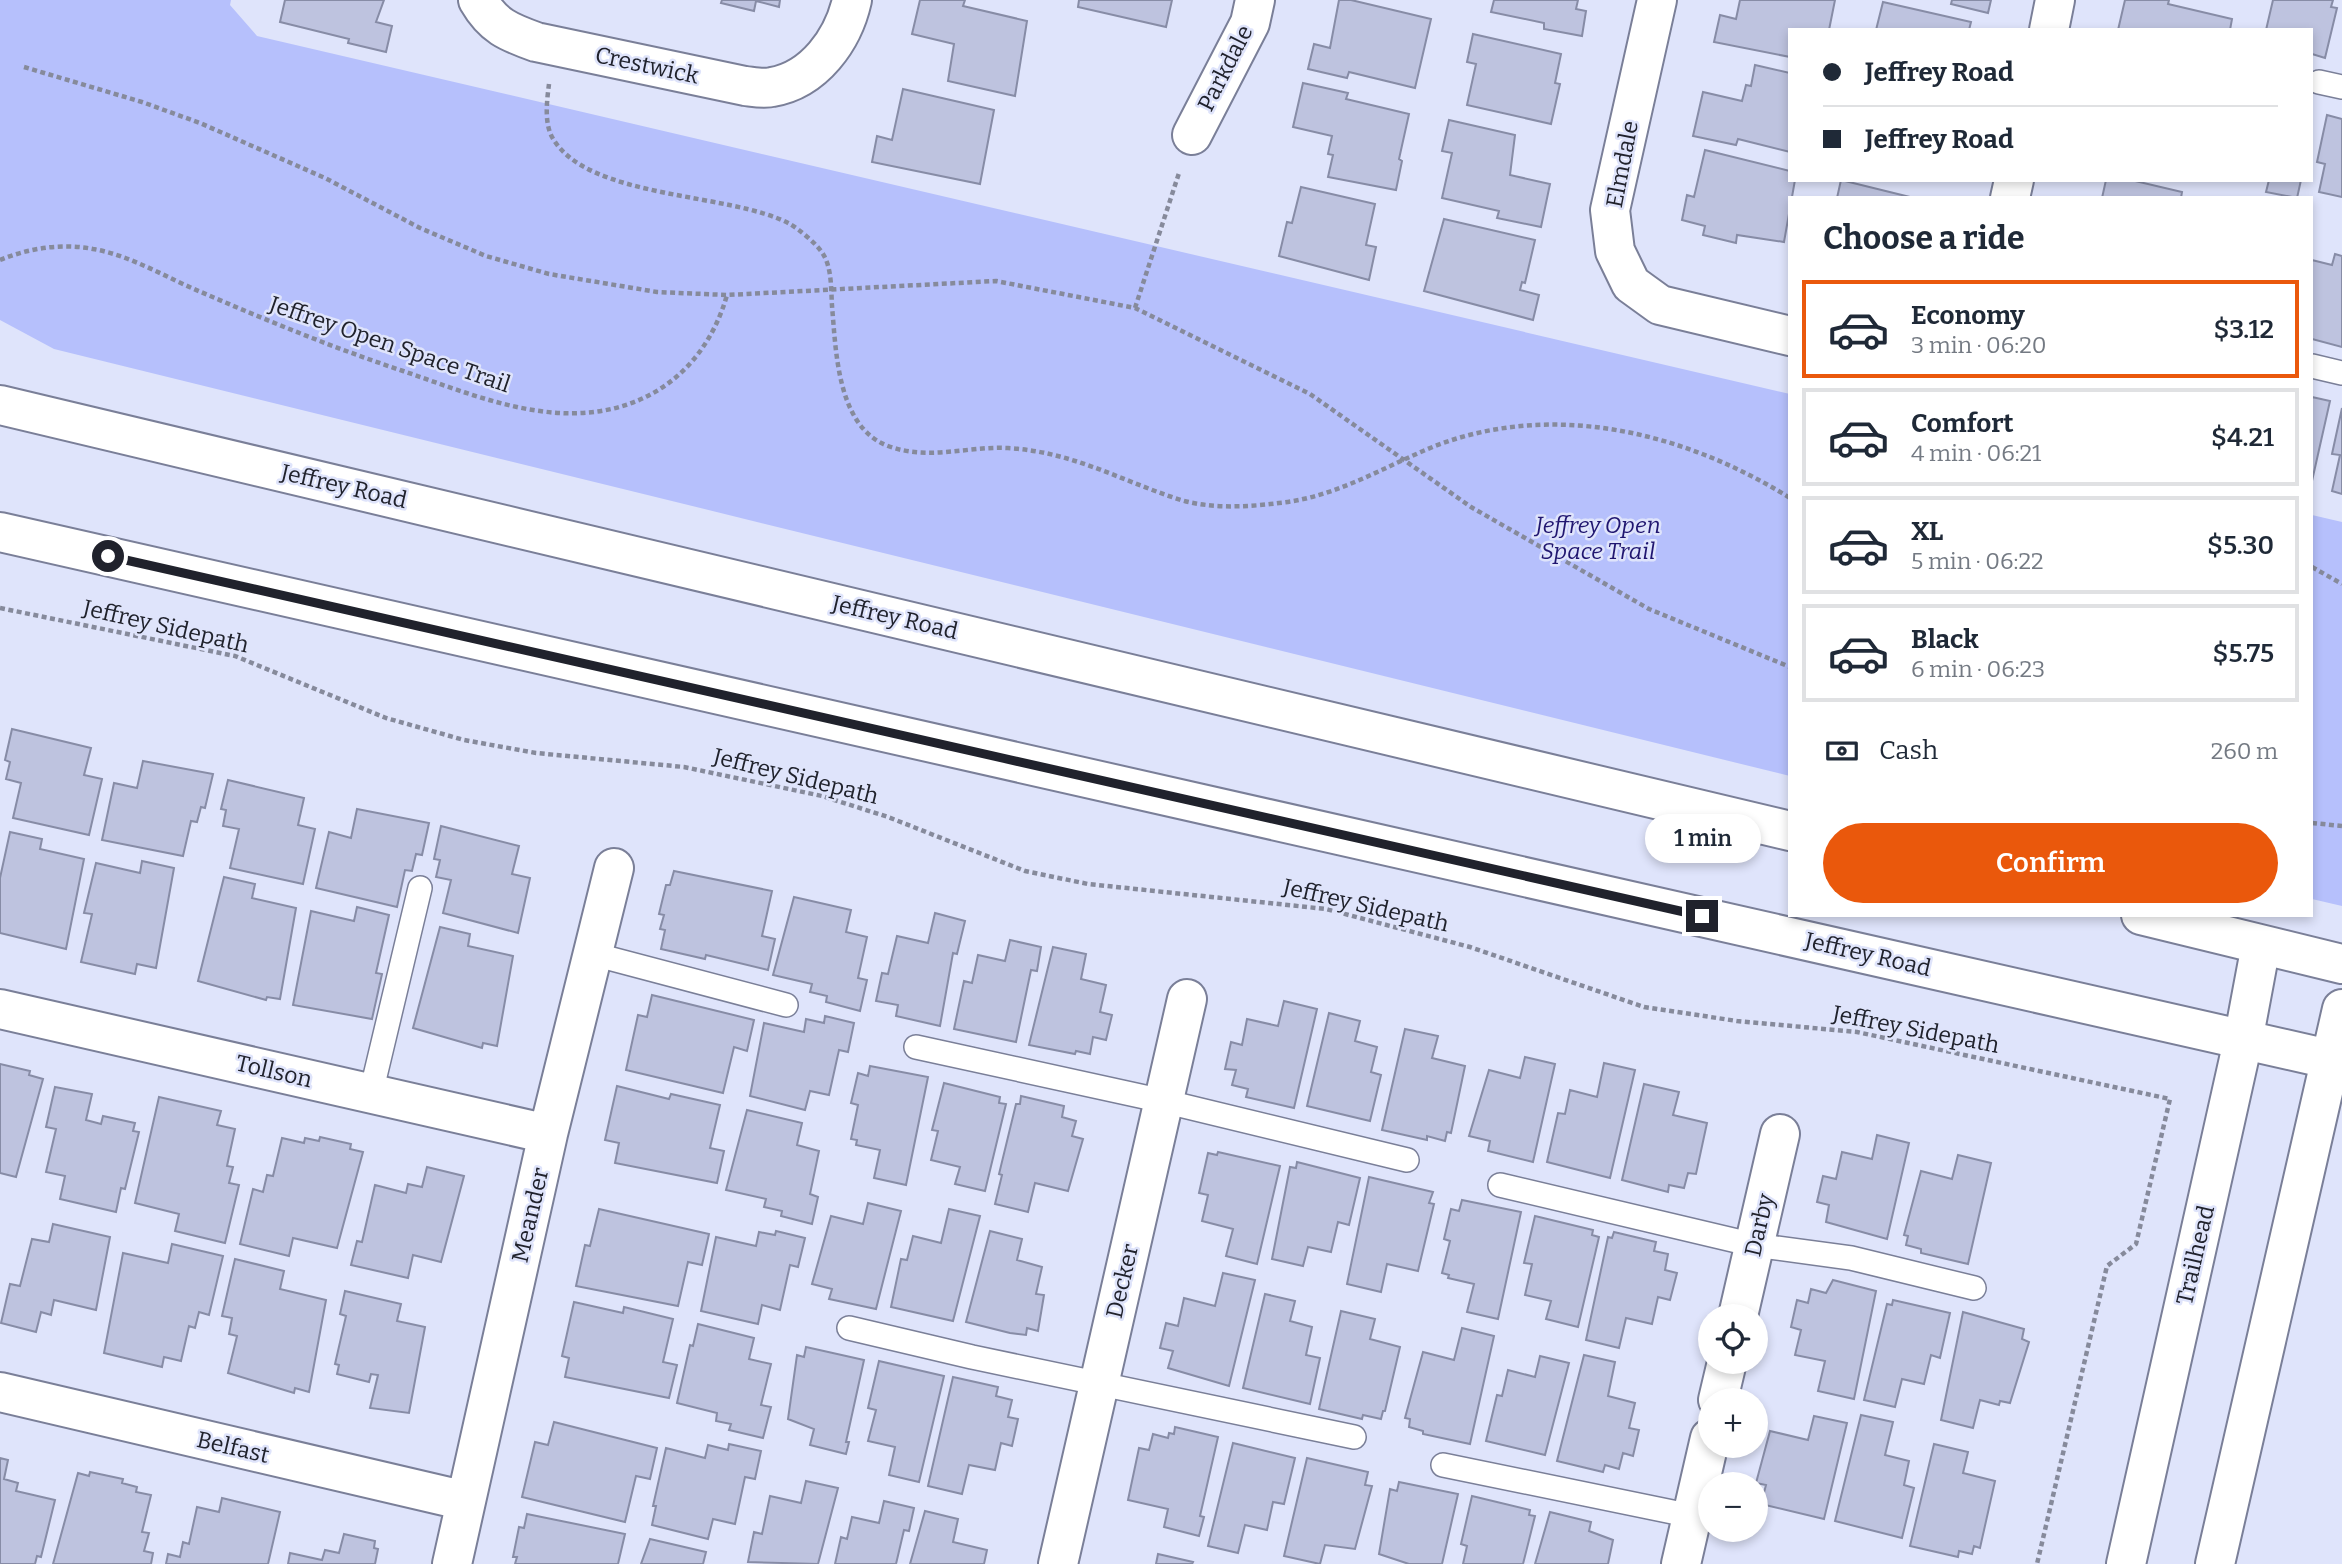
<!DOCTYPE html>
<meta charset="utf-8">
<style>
:root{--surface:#fff;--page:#f6f6f7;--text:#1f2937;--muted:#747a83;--line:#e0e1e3;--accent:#ea580c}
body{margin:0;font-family:Bitter,serif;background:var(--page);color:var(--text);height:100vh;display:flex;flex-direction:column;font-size:26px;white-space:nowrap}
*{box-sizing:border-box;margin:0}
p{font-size:23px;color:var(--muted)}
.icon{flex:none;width:38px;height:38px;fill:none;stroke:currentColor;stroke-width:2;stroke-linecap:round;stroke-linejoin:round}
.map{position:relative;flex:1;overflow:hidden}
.drawer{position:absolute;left:1788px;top:196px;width:525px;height:721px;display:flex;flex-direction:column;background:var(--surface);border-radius:0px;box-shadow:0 4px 10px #0003}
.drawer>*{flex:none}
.guide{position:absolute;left:1788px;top:28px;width:525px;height:154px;border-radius:0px;box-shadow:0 4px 10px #0003;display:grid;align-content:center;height:154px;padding:0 35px;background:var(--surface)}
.fabs{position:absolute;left:1698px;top:1304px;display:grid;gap:14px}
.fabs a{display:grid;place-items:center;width:70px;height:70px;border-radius:50%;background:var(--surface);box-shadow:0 4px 10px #0003;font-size:35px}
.end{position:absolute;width:32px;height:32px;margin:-16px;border:9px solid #20222c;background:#fff;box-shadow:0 0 0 4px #fff}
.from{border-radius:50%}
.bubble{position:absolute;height:49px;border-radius:24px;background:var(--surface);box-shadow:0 4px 10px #0003;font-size:23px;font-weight:600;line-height:49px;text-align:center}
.guide b{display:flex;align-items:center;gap:24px;height:66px;font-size:26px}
.guide b+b{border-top:2px solid var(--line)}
.guide i{width:18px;height:18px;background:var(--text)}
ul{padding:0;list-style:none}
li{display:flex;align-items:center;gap:21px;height:98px;margin:0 14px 10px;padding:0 21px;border:4px solid var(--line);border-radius:0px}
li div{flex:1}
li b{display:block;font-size:26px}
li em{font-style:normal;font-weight:600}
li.selected{border-color:var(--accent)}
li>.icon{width:63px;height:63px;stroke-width:1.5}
h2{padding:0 35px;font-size:32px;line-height:84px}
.pay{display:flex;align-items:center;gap:18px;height:77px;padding:0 35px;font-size:26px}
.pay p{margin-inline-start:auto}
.button{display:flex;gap:14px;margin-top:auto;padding:14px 35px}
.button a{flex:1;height:80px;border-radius:42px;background:var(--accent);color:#fff;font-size:28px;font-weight:600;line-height:80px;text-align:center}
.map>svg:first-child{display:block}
</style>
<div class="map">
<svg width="2342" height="1564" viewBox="0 0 2342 1564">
<rect width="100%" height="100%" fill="#dfe4fb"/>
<!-- green -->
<path fill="#b6c0fc" d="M0,0H231L230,5L257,36L1790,394V776L54,349L0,320Z
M2312,515L2342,522V906L2312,899Z"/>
<!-- building -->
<path fill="#bec3df" stroke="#878ca6" stroke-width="2" d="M285,0H384L376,22L392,26L386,52L348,43L349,39L280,22Z
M722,0H780L779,7L756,1L754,11L721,3Z
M920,0H965L963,6L1027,21L1015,96L948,81L954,44L912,34Z
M1079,0H1172L1166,27L1078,7Z
M1339,0H1351L1431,19L1415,88L1349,72L1347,78L1308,69L1314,44L1330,48Z
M1494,0H1578L1576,9L1586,11L1582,36L1544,29V23L1491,12Z
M1740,0H1835L1829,30H1790V57L1714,42L1720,15L1736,19Z
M1952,0H1991L1988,13L1951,4Z
M2125,0H2169L2168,4L2232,19L2230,30H2118Z
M2273,0H2333L2331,7L2337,8L2325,58L2312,54V30H2266Z
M1883,2L1971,22L1969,30H1876Z
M1473,34L1561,54L1555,83L1560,84L1551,124L1467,105L1476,64L1467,62Z
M1755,65L1790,73V152L1738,139L1736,145L1693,136L1703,92L1742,101L1746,85L1751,86Z
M1303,83L1348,93L1346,99L1409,114L1399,159L1402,161L1396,190L1328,177L1333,155L1328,154L1332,136L1293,127Z
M903,89L994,110L980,184L872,162L877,136L892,140Z
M2327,115L2342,119V197L2319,192L2325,164L2317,162Z
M1449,120L1515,135L1510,175L1550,184L1541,227L1497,218L1499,211L1442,198L1452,153L1442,151Z
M1705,150L1790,171V180H1795L1784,242L1737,235L1736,243L1703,235L1705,226L1682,220L1687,195L1694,197Z
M1841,180L1914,198H1837Z
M2106,180H2131L2182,192L2181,198H2102Z
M2269,180H2301L2297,198L2266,192Z
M1301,187L1375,204L1366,245L1376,247L1369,280L1279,256L1287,222L1292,223Z
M1444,219L1535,240L1525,283L1522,282L1520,290L1539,295L1533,320L1424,291Z
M2335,254L2342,256V347L2312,339V260L2332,265Z
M2312,397L2330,401L2312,481Z
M2342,408V494L2332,491L2340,455L2332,454Z
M12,729L91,748L84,775L102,779L89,835L13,818L21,783L6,779L10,762L5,760Z
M143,761L213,774L205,808L201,807L197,822L191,821L183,856L102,840L114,783L137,788Z
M228,780L304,798L298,825L315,829L303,884L230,868L239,829L223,826L226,810L221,809Z
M357,809L429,823L422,855L416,854L412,871L405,870L397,907L316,888L329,832L351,838Z
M441,826L519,846L512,874L530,878L518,933L443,913L451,880L436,877L440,860L434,859Z
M10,832L42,839L40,849L84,859L66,949L0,933V878Z
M142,861L174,868L156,968L137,964L135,974L81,962L92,914L84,913L96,863L140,873Z
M674,871L772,891L762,936L775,939L768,970L706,955L705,959L661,949L665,930L660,929L664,915L659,914L666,885H670Z
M224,877L255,884L252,898L296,908L280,999L267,997L266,1000L198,981Z
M794,897L851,910L846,932L867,937L858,978L867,980L860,1011L826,1002L827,996L810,992L812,984L773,975Z
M357,907L389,915L376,973L382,974L372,1019L293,1005L311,911L354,921Z
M935,913L965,921L957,954L953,953L940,1026L896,1016L898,1005L876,1001L882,973L888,974L897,936L928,943Z
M440,927L470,934L468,946L513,956L497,1046L483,1043L482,1048L413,1028Z
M1010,940L1041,947L1037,971L1031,970L1016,1042L954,1029L964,981L972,983L978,955L1005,961Z
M1053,947L1086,954L1081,979L1106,985L1100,1012L1112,1015L1106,1040L1093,1037L1090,1054L1076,1051L1075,1054L1029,1045Z
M652,995L754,1020L747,1051L734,1047L723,1093L626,1070L638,1015L647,1017Z
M1284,1001L1317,1009L1294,1108L1246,1097L1248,1089L1232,1085L1236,1070L1225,1069L1231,1042L1242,1045L1247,1019L1278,1026Z
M1329,1013L1360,1021L1355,1041L1377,1047L1371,1072L1381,1075L1370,1121L1307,1106Z
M825,1016L854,1023L848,1052L839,1050L829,1095L810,1091L805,1110L750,1096L764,1023L804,1032L806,1019L824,1023Z
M1405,1029L1438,1036L1432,1058L1465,1066L1451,1133L1447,1132L1445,1141L1427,1136V1140L1382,1130Z
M1525,1057L1555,1064L1533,1162L1488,1151L1490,1141L1469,1136L1489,1070L1520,1078Z
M1604,1063L1635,1070L1610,1178L1547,1162L1558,1113L1565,1114L1570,1090L1597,1097Z
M0,1064L30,1071L29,1075L43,1079L16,1177L0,1173Z
M870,1066L928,1077L906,1185L874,1178L880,1150L856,1145L857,1140L851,1139L858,1105L851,1103L858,1073L868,1076Z
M944,1083L1000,1097L999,1103L1006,1104L985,1191L955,1184L960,1167L931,1160L938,1131L932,1130Z
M1644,1084L1679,1092L1673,1115L1707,1123L1696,1174L1688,1173L1684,1188L1669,1185L1668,1192L1622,1180Z
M617,1086L669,1099L671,1094L720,1105L710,1148L724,1151L717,1183L615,1163L619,1143L605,1140Z
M55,1087L92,1094L86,1120L101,1124L103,1116L135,1123L133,1131L139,1132L125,1189L121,1188L116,1212L60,1199L65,1176L46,1172L56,1129L46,1127Z
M1021,1096L1064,1106L1062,1117L1076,1121L1072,1136L1083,1139L1068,1191L1035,1183L1028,1212L995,1204L1002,1175L999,1174L1016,1104H1020Z
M159,1097L221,1111L217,1125L235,1129L227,1166L233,1167L229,1183L239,1185L225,1243L175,1231L179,1214L135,1203Z
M747,1110L802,1123L797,1145L819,1151L810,1194L818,1197L812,1224L781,1216L782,1211L764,1207L766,1199L726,1190Z
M1877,1135L1909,1143L1887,1239L1826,1222L1829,1205L1817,1202L1823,1176L1836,1179L1842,1152L1872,1159Z
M320,1137L351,1144L350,1149L363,1152L337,1248L293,1238L289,1256L240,1244L253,1189L263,1192L267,1175L273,1176L282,1138L304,1143L305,1138L319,1141Z
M1218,1152L1280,1166L1257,1264L1226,1256L1233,1229L1202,1221L1208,1195L1199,1193L1208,1153L1217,1155Z
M1958,1155L1991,1163L1968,1264L1921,1253V1249L1906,1245L1908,1236L1904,1235L1921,1171L1952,1179Z
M1297,1162L1360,1178L1349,1225L1338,1222L1331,1252L1308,1247L1303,1266L1272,1259L1290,1167L1296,1168Z
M427,1167L464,1176L441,1262L413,1255L408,1278L351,1265L357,1241L362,1242L375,1185L406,1193L408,1184L422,1187Z
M1369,1177L1433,1192L1429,1203L1434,1204L1418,1271L1387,1264L1381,1292L1347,1284Z
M1462,1200L1521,1212L1498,1319L1467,1312L1474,1284L1448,1278L1449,1275L1442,1273L1450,1241L1444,1239L1451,1209L1459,1211Z
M868,1203L901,1211L876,1309L829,1299L832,1289L812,1284L831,1216L863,1224Z
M599,1209L709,1234L702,1265L688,1262L678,1306L576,1286L585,1245L590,1246Z
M949,1209L980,1216L953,1321L891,1307L901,1259L907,1260L913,1236L941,1243Z
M1535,1216L1593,1230L1592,1235L1599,1237L1578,1327L1546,1319L1551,1301L1525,1295L1532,1264L1524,1263Z
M53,1224L110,1237L96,1310L54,1300L51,1315L41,1312L36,1332L1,1323L10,1284L20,1286L32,1239L49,1242Z
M776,1231L805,1238L798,1267L790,1265L780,1310L762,1305L758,1324L701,1311L716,1237L756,1246L759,1232L775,1235Z
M990,1231L1022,1239L1017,1260L1042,1267L1036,1294L1044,1295L1038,1331L1027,1328L1026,1335L1010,1333L966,1322Z
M1614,1232L1656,1242L1654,1251L1668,1254L1665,1270L1677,1273L1670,1300L1658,1297L1652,1324L1626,1318L1619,1348L1586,1340L1608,1237L1612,1238Z
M172,1244L223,1256L209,1315L199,1312L195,1328L189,1326L181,1361L164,1357L162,1367L104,1353L123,1253L168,1263Z
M235,1259L284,1271L280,1289L326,1300L309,1392L295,1388L294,1393L228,1373L237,1336L229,1334L232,1318L222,1316Z
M1223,1273L1255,1280L1229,1386L1168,1368L1173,1351L1160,1348L1166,1323L1178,1326L1184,1298L1215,1306Z
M1833,1280L1876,1291L1854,1399L1818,1391L1825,1361L1795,1355L1801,1330L1791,1327L1797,1300L1808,1303L1811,1289L1826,1293Z
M345,1291L401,1304L397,1321L425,1327L409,1413L370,1408L378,1375L371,1374L369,1382L337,1374L339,1365L335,1364L346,1316L340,1314Z
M1265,1294L1295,1301L1290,1321L1312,1327L1306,1355L1320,1358L1310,1404L1243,1388Z
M1893,1300L1950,1313L1940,1358L1931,1355L1924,1384L1902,1379L1895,1407L1864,1400L1887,1304L1892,1305Z
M574,1302L623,1313L624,1307L673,1319L663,1362L677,1365L669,1398L565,1377L569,1358L562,1356Z
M1341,1311L1375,1319L1370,1339L1400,1347L1385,1411H1383L1381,1419L1363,1415L1362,1419L1319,1409Z
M1963,1312L2024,1329L2022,1339L2029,1342L2010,1403L2000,1401L1999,1405L1980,1400L1973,1428L1941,1420Z
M698,1324L754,1338L749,1359L771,1364L761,1405L771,1407L763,1438L729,1430L731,1424L716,1421L717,1413L677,1403L690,1345L693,1346Z
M1462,1328L1494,1336L1470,1444L1423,1434V1431L1409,1427L1410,1419L1405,1418L1423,1352L1454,1360Z
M806,1347L864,1360L846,1442H849L846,1454L810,1445L814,1429L788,1419L797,1355L804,1357Z
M1584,1355L1615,1362L1608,1396L1635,1403L1629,1428L1639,1430L1633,1456L1623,1453L1619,1469L1605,1465L1603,1472L1557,1461Z
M1540,1356L1569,1363L1545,1455L1486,1441L1497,1395L1502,1396L1508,1370L1535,1377Z
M879,1361L944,1376L919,1482L889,1475L895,1447L868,1441L876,1410L868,1408Z
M953,1377L998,1387L996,1396L1012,1400L1008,1417L1018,1419L1012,1446L1001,1443L995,1470L969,1465L962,1494L928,1486Z
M1861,1415L1893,1422L1885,1455L1909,1461L1904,1485L1914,1488L1902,1538L1835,1521Z
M1814,1416L1847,1423L1824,1519L1761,1504L1766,1485L1756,1483L1770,1431L1808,1440Z
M554,1422L657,1448L650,1479L636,1476L625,1522L522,1497L535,1442L548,1445Z
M1175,1427L1218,1437L1200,1516L1204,1517L1199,1536L1164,1527L1168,1509L1128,1500L1139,1448L1149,1450L1153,1434L1168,1438L1169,1433L1174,1434Z
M1233,1443L1295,1458L1284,1504L1273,1502L1267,1530L1245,1525L1238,1553L1208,1546Z
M729,1444L761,1451L755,1479L745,1477L735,1524L713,1519L708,1539L652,1525L656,1506H653L666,1448L705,1458L708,1445L728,1450Z
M1934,1444L1968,1452L1963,1473L1995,1481L1980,1548L1974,1546L1972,1554L1959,1551L1958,1557L1910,1546Z
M0,1458L8,1460L4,1479L18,1483L16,1491L55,1500L41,1557L37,1556L35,1564H0Z
M1307,1458L1368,1472L1365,1485L1372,1486L1355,1549L1325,1545L1320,1564L1284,1556Z
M90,1472L123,1479L122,1483L137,1487L136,1492L151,1495L142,1532L149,1533L144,1551L153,1553L151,1564H53L78,1473L89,1476Z
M806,1481L838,1488L818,1564L748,1562L754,1532L762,1534L770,1496L801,1503Z
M1399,1482L1458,1494L1442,1564H1409L1379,1554L1390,1489L1397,1491Z
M1472,1496L1530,1510L1529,1515L1535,1516L1523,1564H1463L1467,1546L1461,1544Z
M222,1498L280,1512L268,1564H166L168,1554L180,1557L183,1542L189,1544L197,1507L219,1512Z
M884,1501L914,1508L909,1531L904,1530L896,1564H835L841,1537L847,1539L852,1517L879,1523Z
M925,1511L958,1519L953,1542L987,1550L984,1564H910Z
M1550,1512L1591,1522L1589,1531L1613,1540L1608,1564H1535Z
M527,1514L625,1534L618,1564H515L517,1557H513L519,1527L524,1528Z
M344,1534L375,1541L374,1548L378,1549L375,1564H288L290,1553L322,1560L325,1550L339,1553Z
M650,1539L706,1552L703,1564H641Z
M1158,1554L1193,1562L1192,1564H1156Z"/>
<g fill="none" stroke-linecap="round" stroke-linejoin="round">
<defs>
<path id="service" d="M2319,82L2342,87
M2312,366L2342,373
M593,954L786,1005
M916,1047L1163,1101L1407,1160
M371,1093L420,888
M1500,1185L1754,1245L1851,1258L1974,1288
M849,1328L972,1357L1354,1437
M1443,1465L1692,1516"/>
<path id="minor" d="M478,0C493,26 508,32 536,42L745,86C754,87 764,89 772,87C814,80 843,40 852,0
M1657,0L1610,210L1615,251L1631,284L1660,305L1790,336
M2049,30L2055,0
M1192,135L1250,23L1255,0
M2010,198L2014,180
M0,1009L548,1134
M1738,1316L1780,1134
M0,1392L466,1501
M1718,1400L1727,1362
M452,1564L548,1134L614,868
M1058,1564L1187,999
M1681,1564L1710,1438"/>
<path id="tertiary" d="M2126,1564L2243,1041L2261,945
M2215,1564L2342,1009"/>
<path id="primary" d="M0,405L1790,831
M0,532L2342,1062
M2141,915L2342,964"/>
</defs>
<!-- service casing -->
<use href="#service" stroke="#7a7f98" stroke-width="26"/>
<!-- minor casing -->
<use href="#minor" stroke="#7a7f98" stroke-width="42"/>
<!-- tertiary casing -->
<use href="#tertiary" stroke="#7a7f98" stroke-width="42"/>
<!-- primary casing -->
<use href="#primary" stroke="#7a7f98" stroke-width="42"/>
<!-- path -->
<path stroke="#868a9b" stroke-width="4.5" stroke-dasharray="5 3.5" stroke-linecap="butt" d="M24,67L142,102L200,123L325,178L420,228L486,256L549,274L657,292L727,295L996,281L1135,308L1310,394L1471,507L1649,609L1790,667
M549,84C547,100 544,122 552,137C587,200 731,192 790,224C799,229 818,245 823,254C832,268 831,290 832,306C836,351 837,427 888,446C929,461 966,446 1008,448C1074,452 1121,481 1181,500C1212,509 1248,507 1279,503C1337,497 1383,467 1435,446C1554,400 1686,433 1790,498
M0,260C29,248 62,243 93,249C130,255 167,278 201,292C268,321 334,348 403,371C447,386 494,405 540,411C629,424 702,382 727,295
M1135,308L1179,173
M2312,567L2342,584
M0,608L235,656L386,718L464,740L536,753L684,767L822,796L888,817L1025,871L1088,884L1326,909L1470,947L1644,1007L1737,1021L1857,1032L2170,1099L2136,1244L2107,1266L2037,1564
M2312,823L2342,826"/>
<!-- service -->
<use href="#service" stroke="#fff" stroke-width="23"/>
<!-- minor -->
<use href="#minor" stroke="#fff" stroke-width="38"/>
<!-- tertiary -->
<use href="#tertiary" stroke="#fff" stroke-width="38"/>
<!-- primary -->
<use href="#primary" stroke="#fff" stroke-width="38"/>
</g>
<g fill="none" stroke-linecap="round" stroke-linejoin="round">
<!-- route -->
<path stroke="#20222c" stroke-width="9" d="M108,556L1702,916"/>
</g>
<g text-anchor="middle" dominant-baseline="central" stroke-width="5" stroke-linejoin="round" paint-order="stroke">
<!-- street labels -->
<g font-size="23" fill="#20222c" stroke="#dfe4fb">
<text transform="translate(647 65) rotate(12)">Crestwick</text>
<text transform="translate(1225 68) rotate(-63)">Parkdale</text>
<text transform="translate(1622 164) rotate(-79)">Elmdale</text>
<text transform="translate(390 344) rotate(19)">Jeffrey Open Space Trail</text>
<text transform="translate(344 486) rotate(13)">Jeffrey Road</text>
<text transform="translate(895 617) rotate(13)">Jeffrey Road</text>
<text transform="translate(166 626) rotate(13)">Jeffrey Sidepath</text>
<text transform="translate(796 776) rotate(14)">Jeffrey Sidepath</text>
<text transform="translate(1366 905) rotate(13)">Jeffrey Sidepath</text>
<text transform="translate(1868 954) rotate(13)">Jeffrey Road</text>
<text transform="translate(1916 1029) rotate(11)">Jeffrey Sidepath</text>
<text transform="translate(274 1071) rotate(13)">Tollson</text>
<text transform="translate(530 1215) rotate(-77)">Meander</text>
<text transform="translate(1759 1225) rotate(-77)">Darby</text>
<text transform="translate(2195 1255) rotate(-77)">Trailhead</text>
<text transform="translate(1122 1281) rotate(-77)">Decker</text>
<text transform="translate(233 1447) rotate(13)">Belfast</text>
</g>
<!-- park labels -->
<g font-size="23" font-style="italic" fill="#201670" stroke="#dfe4fb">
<text x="1598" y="525">Jeffrey Open<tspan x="1598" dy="26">Space Trail</tspan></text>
</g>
</g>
</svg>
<div class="fabs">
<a><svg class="icon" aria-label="locate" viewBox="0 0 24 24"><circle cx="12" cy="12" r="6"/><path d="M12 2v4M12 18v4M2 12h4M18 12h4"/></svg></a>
<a>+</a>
<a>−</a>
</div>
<i class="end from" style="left:108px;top:556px"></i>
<i class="end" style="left:1702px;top:916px"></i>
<div class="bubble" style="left:1645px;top:814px;width:116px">1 min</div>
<div class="guide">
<b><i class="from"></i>Jeffrey Road</b>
<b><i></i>Jeffrey Road</b>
</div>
<section class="drawer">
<h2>Choose a ride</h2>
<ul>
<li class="selected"><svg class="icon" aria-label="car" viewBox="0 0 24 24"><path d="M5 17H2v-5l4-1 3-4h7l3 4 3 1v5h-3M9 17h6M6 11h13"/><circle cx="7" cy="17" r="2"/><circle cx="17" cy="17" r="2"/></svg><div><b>Economy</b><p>3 min · 06:20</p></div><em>$3.12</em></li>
<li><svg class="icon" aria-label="car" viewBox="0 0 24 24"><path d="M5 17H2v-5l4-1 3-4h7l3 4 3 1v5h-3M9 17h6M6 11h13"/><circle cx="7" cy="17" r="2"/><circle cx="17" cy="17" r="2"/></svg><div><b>Comfort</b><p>4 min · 06:21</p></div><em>$4.21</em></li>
<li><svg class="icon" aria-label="car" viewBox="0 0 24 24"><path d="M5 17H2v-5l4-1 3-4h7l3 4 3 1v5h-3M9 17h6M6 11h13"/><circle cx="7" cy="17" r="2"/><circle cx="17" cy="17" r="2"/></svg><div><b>XL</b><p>5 min · 06:22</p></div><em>$5.30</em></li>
<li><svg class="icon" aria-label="car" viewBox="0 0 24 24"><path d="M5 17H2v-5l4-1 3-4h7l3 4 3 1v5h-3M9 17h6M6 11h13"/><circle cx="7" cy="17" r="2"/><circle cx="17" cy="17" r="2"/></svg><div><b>Black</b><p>6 min · 06:23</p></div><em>$5.75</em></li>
</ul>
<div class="pay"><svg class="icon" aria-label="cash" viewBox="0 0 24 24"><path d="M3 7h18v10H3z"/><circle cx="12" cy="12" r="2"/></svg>Cash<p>260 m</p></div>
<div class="button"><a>Confirm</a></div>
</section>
</div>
